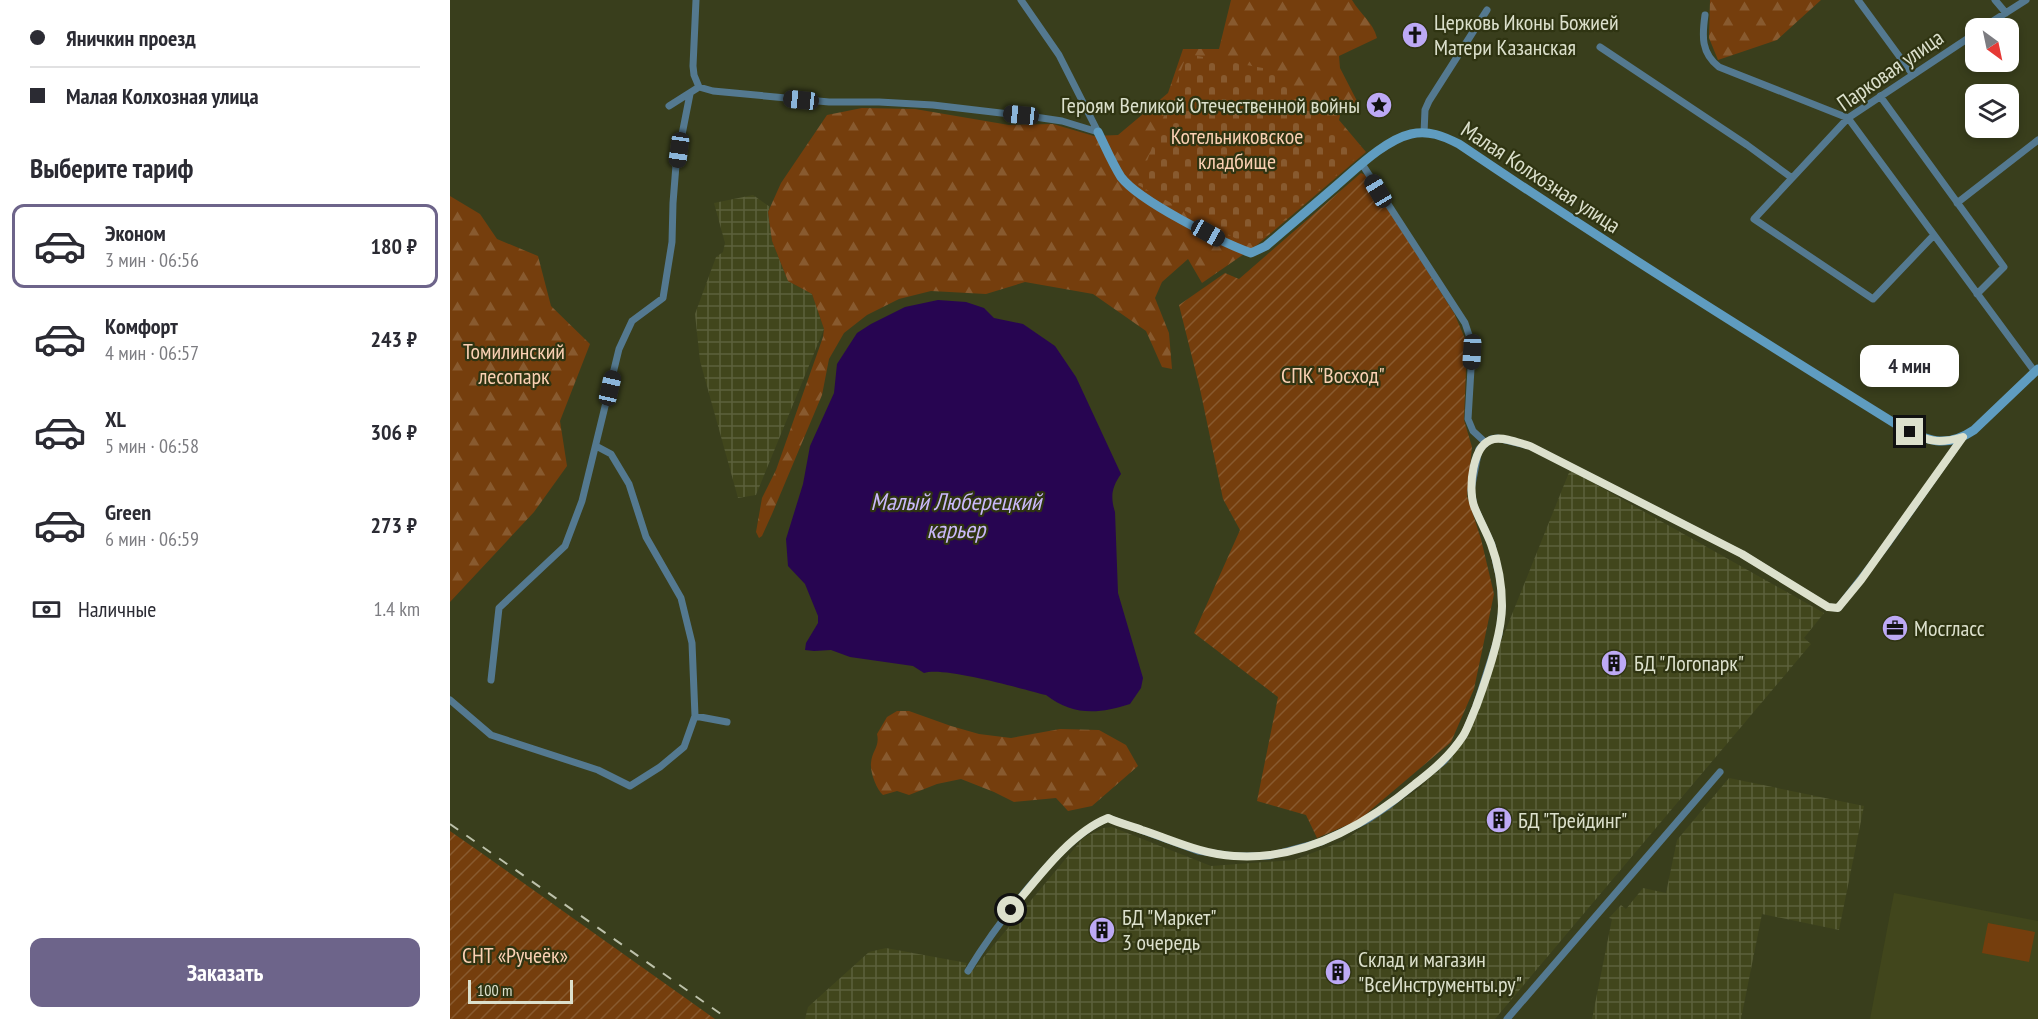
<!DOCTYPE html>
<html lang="ru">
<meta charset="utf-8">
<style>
:root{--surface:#fff;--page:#f2f2f3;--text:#2b2b33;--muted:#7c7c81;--line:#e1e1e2;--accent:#6d648a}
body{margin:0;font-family:"PT Sans Narrow",sans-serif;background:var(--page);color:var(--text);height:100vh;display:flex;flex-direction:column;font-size:22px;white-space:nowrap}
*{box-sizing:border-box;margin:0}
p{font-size:20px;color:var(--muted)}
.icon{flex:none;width:33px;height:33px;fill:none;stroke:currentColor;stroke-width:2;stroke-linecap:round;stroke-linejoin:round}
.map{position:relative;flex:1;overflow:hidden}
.details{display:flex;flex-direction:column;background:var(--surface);width:450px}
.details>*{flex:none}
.top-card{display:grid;align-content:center;height:132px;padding:0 30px;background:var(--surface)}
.needle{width:39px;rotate:147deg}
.tools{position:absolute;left:1515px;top:18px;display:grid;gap:12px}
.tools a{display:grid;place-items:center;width:54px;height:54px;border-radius:12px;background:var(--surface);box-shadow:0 3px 9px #0003;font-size:30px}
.scale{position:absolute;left:18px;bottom:15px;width:105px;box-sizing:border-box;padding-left:6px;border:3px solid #dce0cc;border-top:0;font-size:16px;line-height:21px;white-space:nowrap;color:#dce0cc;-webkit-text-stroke:4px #2f3412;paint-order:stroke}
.end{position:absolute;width:27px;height:27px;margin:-14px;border:8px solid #dce0cc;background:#111;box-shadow:0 0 0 3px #111}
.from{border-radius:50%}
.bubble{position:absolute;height:42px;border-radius:12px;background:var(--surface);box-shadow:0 3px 9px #0003;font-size:20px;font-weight:700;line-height:42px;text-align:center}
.car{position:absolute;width:18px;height:36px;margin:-18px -9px;border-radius:8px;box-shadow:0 0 4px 2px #0007;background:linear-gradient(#222 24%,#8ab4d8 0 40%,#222 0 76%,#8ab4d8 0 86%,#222 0)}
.top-card b{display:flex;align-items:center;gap:21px;height:57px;font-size:22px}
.top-card b+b{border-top:2px solid var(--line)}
.top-card i{width:15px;height:15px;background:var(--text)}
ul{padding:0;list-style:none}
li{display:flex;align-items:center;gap:18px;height:84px;margin:0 12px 9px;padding:0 18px;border:3px solid transparent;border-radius:12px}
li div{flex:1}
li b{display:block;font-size:22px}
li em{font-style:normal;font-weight:700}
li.active{border-color:var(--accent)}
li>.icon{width:54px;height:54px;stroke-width:1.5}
h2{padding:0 30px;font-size:27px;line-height:72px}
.pay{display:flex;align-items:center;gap:15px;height:66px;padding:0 30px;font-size:22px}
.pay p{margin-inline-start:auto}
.action{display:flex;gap:12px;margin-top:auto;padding:12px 30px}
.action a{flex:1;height:69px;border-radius:12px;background:var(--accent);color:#fff;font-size:24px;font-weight:700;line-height:69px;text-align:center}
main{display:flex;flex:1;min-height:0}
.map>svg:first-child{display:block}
</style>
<main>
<section class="details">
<div class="top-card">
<b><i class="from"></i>Яничкин проезд</b>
<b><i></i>Малая Колхозная улица</b>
</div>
<h2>Выберите тариф</h2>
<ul>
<li class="active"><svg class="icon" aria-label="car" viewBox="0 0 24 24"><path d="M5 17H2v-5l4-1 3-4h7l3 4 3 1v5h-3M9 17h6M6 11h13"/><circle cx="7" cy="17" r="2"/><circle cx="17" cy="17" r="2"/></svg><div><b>Эконом</b><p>3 мин · 06:56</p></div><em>180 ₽</em></li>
<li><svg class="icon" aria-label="car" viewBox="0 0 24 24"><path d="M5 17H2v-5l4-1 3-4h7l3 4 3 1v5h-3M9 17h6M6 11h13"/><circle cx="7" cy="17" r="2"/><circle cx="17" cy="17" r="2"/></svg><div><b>Комфорт</b><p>4 мин · 06:57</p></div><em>243 ₽</em></li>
<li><svg class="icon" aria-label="car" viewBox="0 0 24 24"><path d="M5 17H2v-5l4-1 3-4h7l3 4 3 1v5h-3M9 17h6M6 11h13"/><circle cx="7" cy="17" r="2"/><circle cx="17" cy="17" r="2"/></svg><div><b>XL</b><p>5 мин · 06:58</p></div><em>306 ₽</em></li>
<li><svg class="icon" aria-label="car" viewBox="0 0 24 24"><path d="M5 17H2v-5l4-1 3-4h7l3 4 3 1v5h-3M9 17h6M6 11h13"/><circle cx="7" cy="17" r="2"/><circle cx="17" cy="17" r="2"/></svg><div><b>Green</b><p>6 мин · 06:59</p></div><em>273 ₽</em></li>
</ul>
<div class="pay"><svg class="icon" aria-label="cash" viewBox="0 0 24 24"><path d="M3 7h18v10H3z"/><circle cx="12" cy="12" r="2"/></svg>Наличные<p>1.4 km</p></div>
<div class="action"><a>Заказать</a></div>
</section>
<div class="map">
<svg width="1588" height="1019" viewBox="0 0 1588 1019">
<defs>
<pattern id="industrial-grid" width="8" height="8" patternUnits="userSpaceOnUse" patternTransform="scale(1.5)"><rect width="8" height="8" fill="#41461c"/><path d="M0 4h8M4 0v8" fill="none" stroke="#5c603c"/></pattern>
<pattern id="forest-firs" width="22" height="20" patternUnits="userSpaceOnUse" patternTransform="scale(1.5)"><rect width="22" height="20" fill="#753e0d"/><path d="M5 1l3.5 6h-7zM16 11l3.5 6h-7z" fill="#885a2f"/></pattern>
<pattern id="cemetery-stones" width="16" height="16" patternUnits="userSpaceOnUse" patternTransform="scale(1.5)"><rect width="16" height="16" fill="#753e0d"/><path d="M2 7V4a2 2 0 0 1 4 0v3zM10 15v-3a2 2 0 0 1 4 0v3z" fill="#885a2f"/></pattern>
<pattern id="garden-furrows" width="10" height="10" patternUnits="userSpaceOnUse" patternTransform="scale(1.5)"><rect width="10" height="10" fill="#753e0d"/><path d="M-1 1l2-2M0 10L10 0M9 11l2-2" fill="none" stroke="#885a2f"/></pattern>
</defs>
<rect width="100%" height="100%" fill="#393e1c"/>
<!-- built -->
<path fill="#41461c" d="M1444,893L1588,921V1019H1420Z"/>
<!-- industrial -->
<path fill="url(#industrial-grid)" d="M303,195L320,207L318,212L322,241L338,281L362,294L374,329L306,495L288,498L250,361L245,314L266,257L273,252L275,243L264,203Z
M1120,470L1374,613L1354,638L1361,644L1045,1019H355L358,1007L419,952L436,948L517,963L515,969L522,971L633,838L653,828L662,827L761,866L844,860L893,841L970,788L1017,738L1042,664Z
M1279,778L1414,806L1389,930L1312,914L1291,1019H1142L1162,919L1159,918L1171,905L1176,909L1193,888L1216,893L1227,840Z"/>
<!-- forest -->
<path fill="url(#forest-firs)" d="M781,0H902C910,14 923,22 927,38L889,56L890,68L907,101L891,111L889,120L916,152L807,245L752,283L738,259L712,282L705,298L719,333L722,369L712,367L696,331L643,294L575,282L536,294L481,291L449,299L417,315L394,333L379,359L372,395L322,514L312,536L309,538L306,532L312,498L326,470L373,337L374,329L362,294L338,281L322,241L318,212L331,183L377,115L412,108L465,109L559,125L603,124L644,136L668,135L718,93L733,49H769Z
M1260,0H1371L1327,40L1268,60L1259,38Z
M0,196L30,214L47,239L88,256L101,306L140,344L110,421L117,466L84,512L0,602Z
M447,711H459L501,726L529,734L561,738L610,729L649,730L676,745L688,766L642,806L618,811L606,798L564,802L544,792L511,779L487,784L459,795L447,791L433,795C426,789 420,772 421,763C422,750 430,747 427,734L437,717Z"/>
<!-- cemetery -->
<path fill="url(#cemetery-stones)" d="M737,54L818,69L908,156L807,243H794L688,185Z"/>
<!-- garden -->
<path fill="url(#garden-furrows)" d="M911,173L917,176L1004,313L1017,343L1014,420L1022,447L1017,496L1031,539L1044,594L1024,689L1001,742L909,820L867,838L856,815L807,801L828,697L744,633L790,530L773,499L750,389L729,305L775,273L789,279Z
M0,831L30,852L265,1019H0Z"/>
<!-- pitch -->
<path fill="#753e0d" d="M1538,923L1585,932L1579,962L1532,953Z"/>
<!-- water -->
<path fill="#270551" d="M488,300L516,302L534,308L544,318L573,324L605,346L626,377L671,474C662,487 660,496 665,512L668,593L693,678L691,688L680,704C649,714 623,716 596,695C572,689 493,666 474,673L463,666L400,657L381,650L364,651L355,650L356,643L368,623V616L355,584L338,566L336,539L353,484L360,446L384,393L387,364L407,333L421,324L455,307Z"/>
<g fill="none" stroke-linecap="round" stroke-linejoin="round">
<!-- street -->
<path stroke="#547990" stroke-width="7" d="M246,0L243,66L244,75L249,87L263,91L379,102H429L483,105L585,117L612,121L648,132
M571,0L609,55L648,132
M1408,0L1463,75
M1545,0L1556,13
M1255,15C1252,36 1251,53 1269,67L1398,118L1585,372
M1532,28L1576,0
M1150,47L1297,145L1342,178
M1430,96L1554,267L1527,294
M219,106L249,87
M974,133L975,110L979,101L1037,10
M912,164L1015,323L1020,338L1022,352L1018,419L1023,431L1036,443
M1507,203L1588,140
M1484,235L1423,299L1304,219L1398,118L1526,33
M146,446L161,454L179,484L196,537L231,598L242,643L245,716
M41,680L49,608L115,546L132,501L169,349L182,321L213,298L222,242L223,203L226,165L240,94
M0,700L41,735L148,770L180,786L210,767L234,747L245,716L277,722
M518,971C544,928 612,836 658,818L748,851L783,856H819L871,842L917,820L938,806L994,761L1014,735L1026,706L1049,634L1052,608L1050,580L1042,545L1024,506L1021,490L1029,449L1041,439L1047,438L1080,446L1292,554L1378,607L1388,608L1439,542L1513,437
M1057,1019L1270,772"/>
<!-- secondary -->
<path stroke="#5f9cc0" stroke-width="9" d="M648,132C655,146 662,163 671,177C689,201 771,242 801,253L816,246C839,226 863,206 886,186C906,169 935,140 961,134C979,130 993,136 1009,144C1154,242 1301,334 1449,426C1477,441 1496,449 1524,430L1588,369"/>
<!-- rail -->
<path stroke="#bdc1aa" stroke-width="2" stroke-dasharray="10 10" stroke-linecap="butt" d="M0,824L278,1019"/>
</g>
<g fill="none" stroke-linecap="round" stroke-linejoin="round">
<!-- route -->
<path stroke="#dce0cc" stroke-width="8" d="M561,910C587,879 620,833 658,818C669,823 681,826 692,830C723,840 751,854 784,856C851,861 914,826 965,784C983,770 1000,756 1013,736C1018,728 1022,716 1026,707C1036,680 1052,635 1052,606C1052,586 1048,563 1041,544C1036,531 1029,519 1024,506C1018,489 1022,443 1044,439C1056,437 1069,443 1080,446L1292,554L1378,607L1388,608L1411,580L1513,437C1492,443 1481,443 1460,432"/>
</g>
<!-- icons -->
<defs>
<symbol id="church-disc" viewBox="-11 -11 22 22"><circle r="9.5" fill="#bda9f5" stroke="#2f3412"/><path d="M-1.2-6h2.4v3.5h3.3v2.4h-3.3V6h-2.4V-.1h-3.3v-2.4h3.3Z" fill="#111"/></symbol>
<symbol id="sight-disc" viewBox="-11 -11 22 22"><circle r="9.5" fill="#bda9f5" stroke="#2f3412"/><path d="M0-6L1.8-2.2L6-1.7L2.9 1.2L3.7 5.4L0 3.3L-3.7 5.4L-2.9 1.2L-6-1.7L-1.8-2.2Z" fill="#111"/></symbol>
<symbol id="office-disc" viewBox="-11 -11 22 22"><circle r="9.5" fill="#bda9f5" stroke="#2f3412"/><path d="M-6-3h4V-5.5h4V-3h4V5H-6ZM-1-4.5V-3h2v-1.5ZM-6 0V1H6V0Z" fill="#111"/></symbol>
<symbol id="building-disc" viewBox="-11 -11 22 22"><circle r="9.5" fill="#bda9f5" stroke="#2f3412"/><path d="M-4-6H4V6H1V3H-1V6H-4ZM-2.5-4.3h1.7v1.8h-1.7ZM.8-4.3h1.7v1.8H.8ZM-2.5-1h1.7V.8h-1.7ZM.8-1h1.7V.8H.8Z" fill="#111"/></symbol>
</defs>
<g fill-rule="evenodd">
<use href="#church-disc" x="950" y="20" width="30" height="30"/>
<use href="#sight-disc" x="914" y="90" width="30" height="30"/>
<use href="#office-disc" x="1430" y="613" width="30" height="30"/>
<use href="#building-disc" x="1149" y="648" width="30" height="30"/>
<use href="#building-disc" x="1034" y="805" width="30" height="30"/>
<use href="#building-disc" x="637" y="915" width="30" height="30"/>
<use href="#building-disc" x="873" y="957" width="30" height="30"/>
</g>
<g text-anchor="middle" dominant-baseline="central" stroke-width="4.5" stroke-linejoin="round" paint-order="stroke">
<!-- poi labels -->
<g font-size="22" fill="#dce0cc" stroke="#2f3412" text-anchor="start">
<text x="984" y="22">Церковь Иконы Божией<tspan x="984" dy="25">Матери Казанская</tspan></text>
<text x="910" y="105" text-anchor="end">Героям Великой Отечественной войны</text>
<text x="1464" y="628">Мосгласс</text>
<text x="1184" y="663">БД "Логопарк"</text>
<text x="1068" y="820">БД "Трейдинг"</text>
<text x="672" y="917">БД "Маркет"<tspan x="672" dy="25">3 очередь</tspan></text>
<text x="908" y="959">Склад и магазин<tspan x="908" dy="25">"ВсеИнструменты.ру"</tspan></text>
</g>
<!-- street labels -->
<g font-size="22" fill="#dce0cc" stroke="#2f3412">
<text transform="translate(1440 70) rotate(-35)">Парковая улица</text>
<text transform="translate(1091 177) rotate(33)">Малая Колхозная улица</text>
</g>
<!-- park labels -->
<g font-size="22" fill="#fad0b3" stroke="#2f3412">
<text x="787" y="136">Котельниковское<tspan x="787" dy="25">кладбище</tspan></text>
<text x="64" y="351">Томилинский<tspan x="64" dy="25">лесопарк</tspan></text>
<text x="883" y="375">СПК "Восход"</text>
<text x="65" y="955">СНТ «Ручеёк»</text>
</g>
<!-- water labels -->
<g font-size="24" font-style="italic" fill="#cab9fa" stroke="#2f3412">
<text x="506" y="501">Малый Люберецкий<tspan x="506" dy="28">карьер</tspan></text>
</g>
</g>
</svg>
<div class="tools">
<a><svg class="needle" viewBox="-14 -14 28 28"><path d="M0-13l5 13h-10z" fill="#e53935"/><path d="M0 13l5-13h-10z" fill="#7c7c81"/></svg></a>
<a><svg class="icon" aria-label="layers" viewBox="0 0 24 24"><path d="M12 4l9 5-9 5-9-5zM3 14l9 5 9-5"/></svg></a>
</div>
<div class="scale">100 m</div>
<i class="end from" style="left:561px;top:910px"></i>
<i class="end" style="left:1460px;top:432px"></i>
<div class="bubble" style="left:1410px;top:345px;width:99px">4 мин</div>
<i class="car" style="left:351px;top:100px;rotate:276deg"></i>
<i class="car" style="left:571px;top:115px;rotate:276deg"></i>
<i class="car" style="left:229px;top:150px;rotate:188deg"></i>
<i class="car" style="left:928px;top:191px;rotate:329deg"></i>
<i class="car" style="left:758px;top:233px;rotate:119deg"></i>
<i class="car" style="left:1022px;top:352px;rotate:183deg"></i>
<i class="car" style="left:160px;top:388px;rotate:13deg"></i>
</div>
</main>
